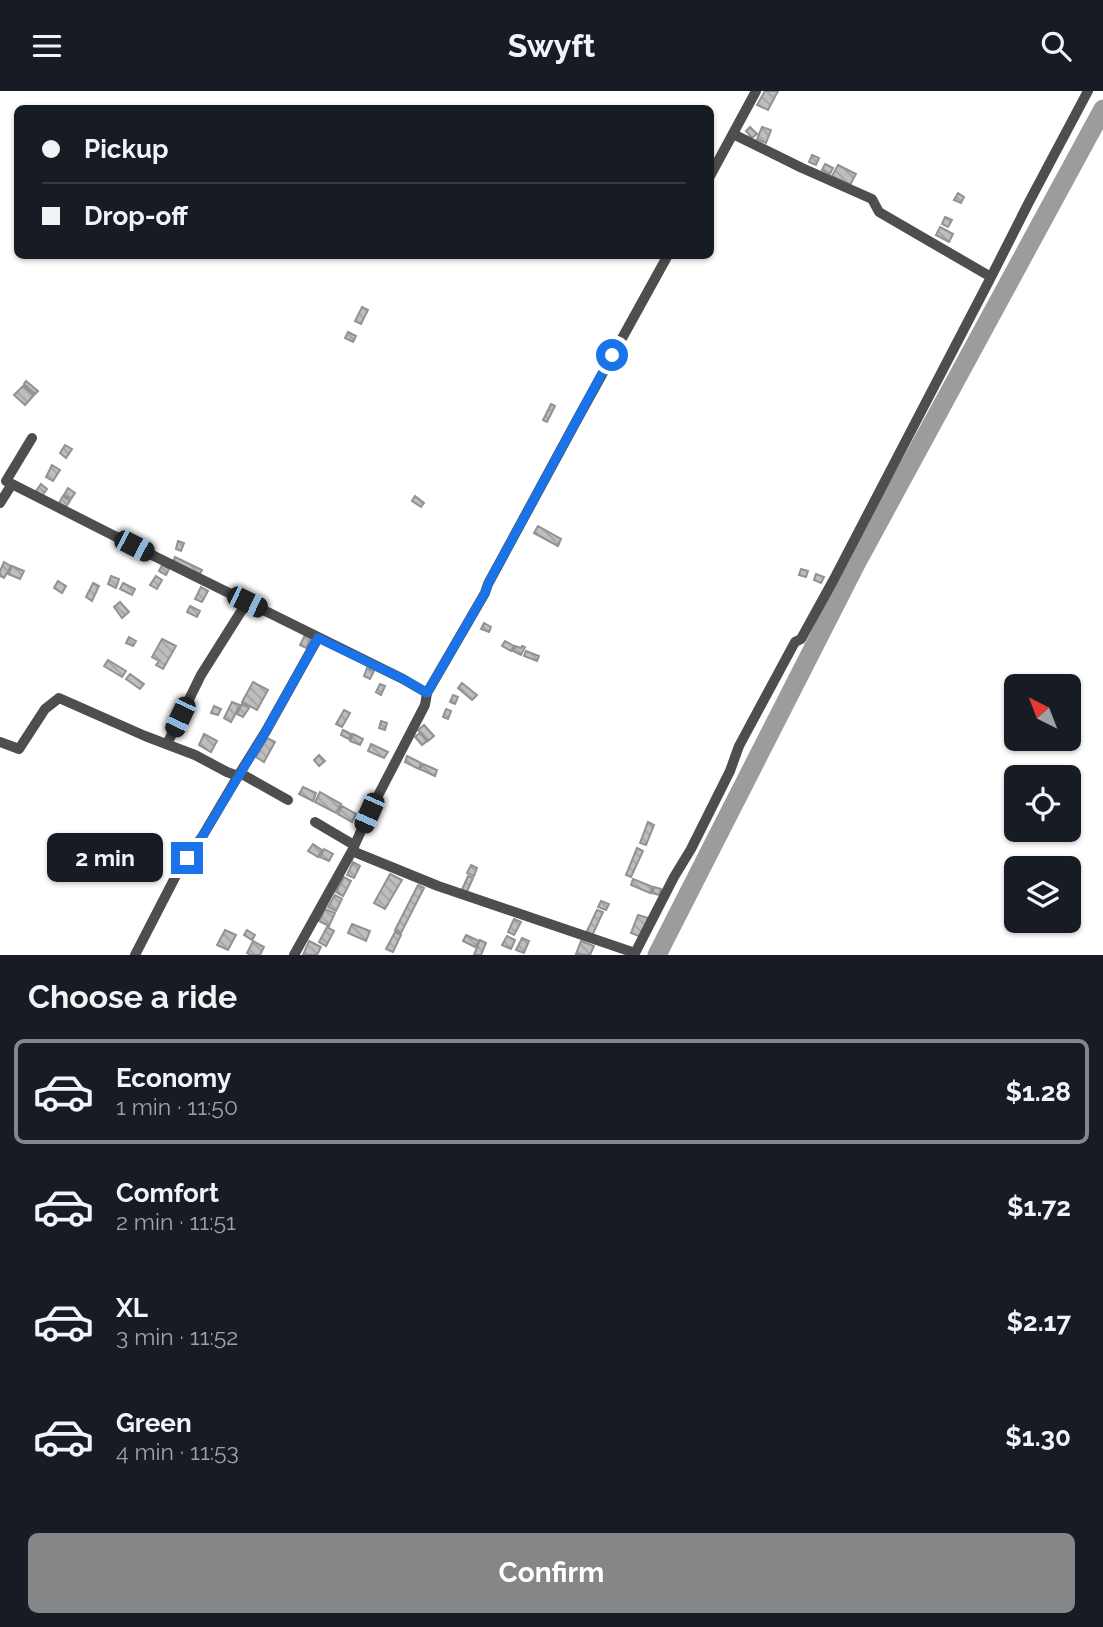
<!DOCTYPE html>
<meta charset="utf-8">
<style>
:root{--surface:#171b24;--page:#20242c;--text:#f1f3f6;--muted:#9ea1a6;--line:#363941;--accent:#858687}
body{margin:0;font-family:Raleway,sans-serif;background:var(--page);color:var(--text);height:100vh;display:flex;flex-direction:column;font-size:26px;white-space:nowrap}
*{box-sizing:border-box;margin:0}
p{font-size:23px;color:var(--muted)}
.icon{flex:none;width:38px;height:38px;fill:none;stroke:currentColor;stroke-width:2;stroke-linecap:round;stroke-linejoin:round}
.map{position:relative;height:864px;overflow:hidden}
.sheet{display:flex;flex-direction:column;background:var(--surface);flex:1}
.sheet>*{flex:none}
.banner{position:absolute;left:14px;top:14px;width:700px;height:154px;border-radius:10px;box-shadow:0 2px 5px #0004;display:grid;align-content:center;height:154px;padding:0 28px;background:var(--surface)}
.needle{width:46px;rotate:318deg}
.buttons{position:absolute;left:1004px;top:583px;display:grid;gap:14px}
.buttons a{display:grid;place-items:center;width:77px;height:77px;border-radius:10px;background:var(--surface);box-shadow:0 2px 5px #0004;font-size:35px}
.end{position:absolute;width:32px;height:32px;margin:-16px;border:9px solid #1a73e8;background:#fff;box-shadow:0 0 0 4px #fff}
.from{border-radius:50%}
.bubble{position:absolute;height:49px;border-radius:10px;background:var(--surface);box-shadow:0 2px 5px #0004;font-size:23px;font-weight:700;line-height:49px;text-align:center}
.car{position:absolute;width:21px;height:42px;margin:-21px -10px;border-radius:9px;box-shadow:0 0 5px 2px #0007;background:linear-gradient(#222 24%,#8ab4d8 0 40%,#222 0 76%,#8ab4d8 0 86%,#222 0)}
.banner b{display:flex;align-items:center;gap:24px;height:66px;font-size:26px}
.banner b+b{border-top:2px solid var(--line)}
.banner i{width:18px;height:18px;background:var(--text)}
ul{padding:0;list-style:none}
li{display:flex;align-items:center;gap:21px;height:105px;margin:0 14px 10px;padding:0 14px;border:4px solid transparent;border-radius:10px}
li div{flex:1}
li b{display:block;font-size:26px}
li em{font-style:normal;font-weight:700}
li.active{border-color:var(--accent)}
li>.icon{width:63px;height:63px;stroke-width:1.5}
h2{padding:0 28px;font-size:32px;line-height:84px}
.cta{display:flex;gap:14px;margin-top:auto;padding:14px 28px}
.cta a{flex:1;height:80px;border-radius:10px;background:var(--accent);color:#fff;font-size:28px;font-weight:700;line-height:80px;text-align:center}
header{display:flex;justify-content:space-between;align-items:center;height:91px;padding:0 28px;background:var(--surface);font-size:32px;font-weight:700}
.map>svg:first-child{display:block}
</style>
<header><svg class="icon" aria-label="menu" viewBox="0 0 24 24"><path d="M4 6h16M4 12h16M4 18h16"/></svg>Swyft<svg class="icon" aria-label="search" viewBox="0 0 24 24"><circle cx="10" cy="10" r="6"/><path d="M15 15l6 6"/></svg></header>
<div class="map">
<svg width="1103" height="864" viewBox="0 0 1103 864">
<defs>
<pattern id="building-back-hatch" width="6" height="6" patternUnits="userSpaceOnUse" patternTransform="scale(1.75)"><rect width="6" height="6" fill="#bebebe"/><path d="M-1 5l2 2M0 0l6 6M5-1l2 2" fill="none" stroke="#a2a2a2"/></pattern>
</defs>
<rect width="100%" height="100%" fill="#fff"/>
<g fill="none" stroke-linecap="round" stroke-linejoin="round">
<!-- river -->
<path stroke="#9c9c9c" stroke-width="19" d="M657,864L856,473L1103,18"/>
</g>
<!-- building -->
<path fill="url(#building-back-hatch)" stroke="#929292" stroke-width="2" d="M765,0H778L768,19L757,14Z
M750,36L757,43L752,47L746,40Z
M762,36L771,39L766,52L757,48Z
M812,64L819,67L816,74L809,71Z
M825,73L833,77L830,83L822,79Z
M838,74L856,83L850,94L832,85Z
M958,102L964,106L961,112L954,109Z
M945,126L952,129L948,136L942,133Z
M940,136L953,143L949,151L936,144Z
M362,216L368,219L361,233L355,230Z
M348,241L356,245L353,251L345,247Z
M26,290L38,300L35,303L24,293Z
M23,295L34,304L25,314L14,304Z
M551,313L555,315L547,331L543,329Z
M65,354L72,358L66,367L60,362Z
M52,374L60,379L53,390L46,386Z
M41,393L47,398L42,405L36,400Z
M68,397L75,402L71,408L64,404Z
M63,405L70,410L65,417L59,412Z
M415,405L424,412L421,416L412,410Z
M538,435L561,448L558,455L534,442Z
M178,450L184,452L181,460L176,458Z
M175,466L202,479L199,485L172,472Z
M4,471L11,475L4,487L0,485V480Z
M162,474L169,478L166,484L159,480Z
M12,475L24,480L20,488L8,483Z
M801,478L808,480L806,486L799,484Z
M816,483L824,486L821,492L814,489Z
M111,485L119,488L116,497L108,493Z
M156,485L162,489L157,498L150,494Z
M58,490L66,495L62,502L54,497Z
M93,492L99,495L92,510L86,506Z
M123,492L135,498L132,504L120,498Z
M201,496L208,500L202,511L195,508Z
M120,511L129,521L122,527L114,516Z
M190,515L200,520L197,526L187,521Z
M484,532L491,536L489,541L481,538Z
M305,544L311,547L306,557L300,554Z
M129,546L136,550L133,555L126,552Z
M162,548L176,555L163,578L156,574L159,570L152,566Z
M505,550L514,555L511,560L502,555Z
M515,555L521,557L522,555L525,556L521,564L513,560Z
M526,560L539,565L537,570L524,565Z
M108,569L126,580L122,586L104,575Z
M367,577L374,580L370,588L364,585Z
M130,583L144,593L140,598L126,588Z
M253,591L268,599L257,619L242,611Z
M462,592L477,604L472,609L458,597Z
M380,593L385,595L381,604L376,601Z
M453,604L458,606L455,613L450,611Z
M232,611L240,614L231,631L224,627Z
M242,613L249,617L243,626L237,623Z
M214,615L221,618L218,624L211,622Z
M446,618L451,620L448,628L443,626Z
M344,619L350,622L342,636L336,633Z
M381,630L387,632L385,639L379,637Z
M424,634L434,645L428,650L418,639Z
M343,639L351,643L349,648L341,644Z
M420,642L427,650L422,654L415,646Z
M204,643L217,650L211,661L199,654Z
M353,643L363,648L360,654L350,650Z
M267,647L275,651L264,671L256,666Z
M371,653L388,661L384,667L368,660Z
M319,664L325,670L319,675L314,669Z
M407,665L421,672L419,678L405,671Z
M423,673L437,679L435,685L420,678Z
M303,696L316,702L313,710L299,703Z
M320,701L341,713L336,722L315,711Z
M342,715L356,723L352,731L338,723Z
M648,731L654,734L646,754L640,752Z
M313,753L322,759L318,766L308,760Z
M637,757L643,760L631,786L626,784Z
M324,758L333,763L329,770L320,766Z
M353,771L360,775L354,787L347,784Z
M471,774L477,777L474,785L467,782Z
M390,783L402,789L385,818L374,812Z
M468,785L473,787L466,803L461,801Z
M344,786L351,790L343,805L336,801Z
M633,788L653,796L650,802L631,794Z
M418,794L424,797L401,842L395,839Z
M654,796L661,798L659,804L652,802Z
M335,804L342,808L336,820L328,816Z
M601,810L609,813L606,819L598,816Z
M325,818L335,822L329,835L319,830Z
M597,819L603,821L592,845L586,842Z
M638,824L648,827L641,846L631,842Z
M514,828L521,831L514,844L508,841Z
M352,833L370,840L366,850L348,842Z
M327,836L334,840L326,855L319,851Z
M225,839L236,844L228,859L217,854Z
M247,839L255,844L252,849L244,844Z
M395,841L401,844L393,861L386,858Z
M466,844L479,850L475,856L463,850Z
M507,845L515,849L511,858L502,854Z
M522,847L529,850L524,862L516,859Z
M480,849L486,852L481,864H474Z
M253,850L264,856L260,864H251L247,862Z
M309,850L321,856L317,864H303Z
M581,850L594,855L590,864L576,863Z"/>
<g fill="none" stroke-linecap="round" stroke-linejoin="round">
<!-- minor -->
<path stroke="#4e4e4e" stroke-width="10" d="M733,43L802,77L872,108L879,121L991,186
M710,85L756,0
M32,347L6,390L154,465L403,588L427,602
M0,412L12,393
M0,651L19,658L45,618L59,607L145,645L195,664L227,681L238,685L266,640L318,547
M167,653L201,584L247,511
M240,682L288,709
M315,731L354,754
M352,760L438,795L635,862
M135,864L184,769L202,746L238,685
M294,864L352,760L369,722L425,614L427,602L485,502L488,493L578,327L668,164
M634,864L674,786L691,758L730,680L739,655L795,551L801,548L834,488L989,190L1029,111L1088,0"/>
</g>
<g fill="none" stroke-linecap="round" stroke-linejoin="round">
<!-- route -->
<path stroke="#1a73e8" stroke-width="9" d="M187,767L202,746L266,640L318,547L403,588L427,602L485,502L488,493L612,264"/>
</g>
</svg>
<div class="buttons">
<a><svg class="needle" viewBox="-14 -14 28 28"><path d="M0-13l5 13h-10z" fill="#e53935"/><path d="M0 13l5-13h-10z" fill="#9ea1a6"/></svg></a>
<a><svg class="icon" aria-label="locate" viewBox="0 0 24 24"><circle cx="12" cy="12" r="6"/><path d="M12 2v4M12 18v4M2 12h4M18 12h4"/></svg></a>
<a><svg class="icon" aria-label="layers" viewBox="0 0 24 24"><path d="M12 4l9 5-9 5-9-5zM3 14l9 5 9-5"/></svg></a>
</div>
<i class="end from" style="left:612px;top:264px"></i>
<i class="end" style="left:187px;top:767px"></i>
<div class="bubble" style="left:47px;top:742px;width:116px">2 min</div>
<i class="car" style="left:134px;top:455px;rotate:117deg"></i>
<i class="car" style="left:247px;top:511px;rotate:116deg"></i>
<i class="car" style="left:180px;top:626px;rotate:205deg"></i>
<i class="car" style="left:369px;top:722px;rotate:204deg"></i>
<div class="banner">
<b><i class="from"></i>Pickup</b>
<b><i></i>Drop-off</b>
</div>
</div>
<section class="sheet">
<h2>Choose a ride</h2>
<ul>
<li class="active"><svg class="icon" aria-label="car" viewBox="0 0 24 24"><path d="M5 17H2v-5l4-1 3-4h7l3 4 3 1v5h-3M9 17h6M6 11h13"/><circle cx="7" cy="17" r="2"/><circle cx="17" cy="17" r="2"/></svg><div><b>Economy</b><p>1 min · 11:50</p></div><em>$1.28</em></li>
<li><svg class="icon" aria-label="car" viewBox="0 0 24 24"><path d="M5 17H2v-5l4-1 3-4h7l3 4 3 1v5h-3M9 17h6M6 11h13"/><circle cx="7" cy="17" r="2"/><circle cx="17" cy="17" r="2"/></svg><div><b>Comfort</b><p>2 min · 11:51</p></div><em>$1.72</em></li>
<li><svg class="icon" aria-label="car" viewBox="0 0 24 24"><path d="M5 17H2v-5l4-1 3-4h7l3 4 3 1v5h-3M9 17h6M6 11h13"/><circle cx="7" cy="17" r="2"/><circle cx="17" cy="17" r="2"/></svg><div><b>XL</b><p>3 min · 11:52</p></div><em>$2.17</em></li>
<li><svg class="icon" aria-label="car" viewBox="0 0 24 24"><path d="M5 17H2v-5l4-1 3-4h7l3 4 3 1v5h-3M9 17h6M6 11h13"/><circle cx="7" cy="17" r="2"/><circle cx="17" cy="17" r="2"/></svg><div><b>Green</b><p>4 min · 11:53</p></div><em>$1.30</em></li>
</ul>
<div class="cta"><a>Confirm</a></div>
</section>
